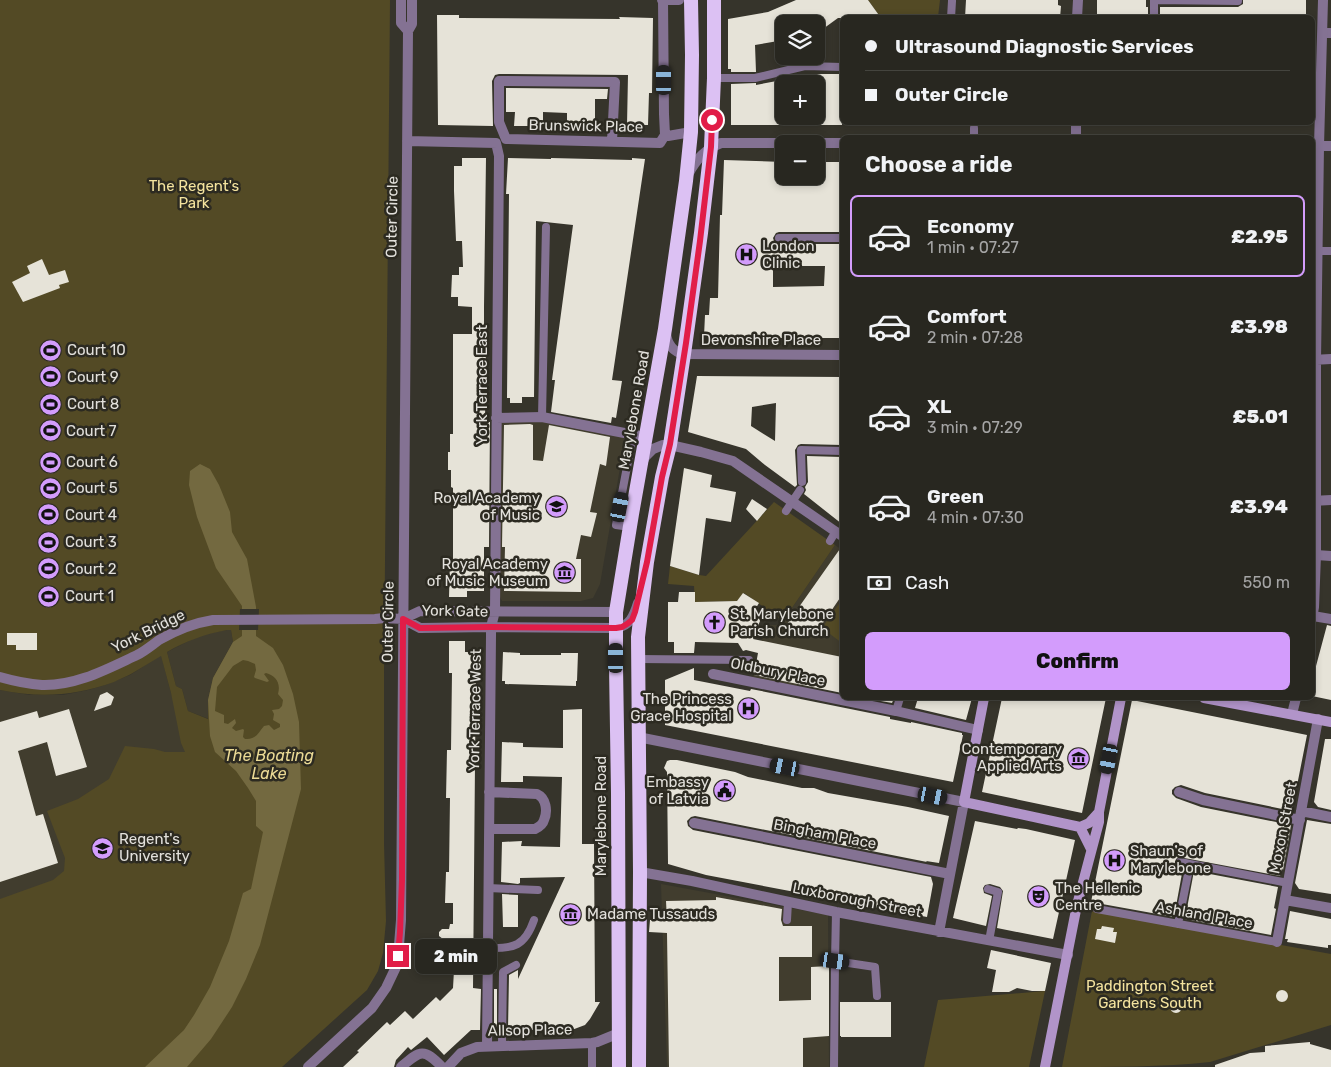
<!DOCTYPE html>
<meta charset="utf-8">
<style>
:root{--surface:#282720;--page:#302f29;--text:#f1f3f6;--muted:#a5a5a5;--line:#44443e;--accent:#d39cfc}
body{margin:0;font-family:Rubik,sans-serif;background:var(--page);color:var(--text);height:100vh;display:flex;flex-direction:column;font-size:19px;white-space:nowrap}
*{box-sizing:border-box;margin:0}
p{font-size:16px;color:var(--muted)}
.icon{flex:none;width:28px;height:28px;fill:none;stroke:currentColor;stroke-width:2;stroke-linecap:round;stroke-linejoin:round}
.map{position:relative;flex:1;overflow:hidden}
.sheet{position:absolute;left:840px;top:135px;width:475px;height:565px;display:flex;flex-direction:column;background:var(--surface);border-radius:8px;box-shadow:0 2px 8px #0003,0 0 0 1px var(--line)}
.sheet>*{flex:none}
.hud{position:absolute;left:840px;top:15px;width:475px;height:110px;border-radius:8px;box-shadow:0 2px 8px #0003,0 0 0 1px var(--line);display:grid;align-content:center;height:110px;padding:0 25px;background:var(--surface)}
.buttons{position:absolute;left:775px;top:15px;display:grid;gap:10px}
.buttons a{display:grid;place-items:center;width:50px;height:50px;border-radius:8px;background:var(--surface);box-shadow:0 2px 8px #0003,0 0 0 1px var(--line);font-size:25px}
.end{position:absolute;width:22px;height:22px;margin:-11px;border:6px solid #e11d48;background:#fff;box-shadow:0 0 0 2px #fff}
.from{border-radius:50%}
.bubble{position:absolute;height:35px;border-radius:8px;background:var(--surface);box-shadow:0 2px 8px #0003,0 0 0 1px var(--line);font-size:16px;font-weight:800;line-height:35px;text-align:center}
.car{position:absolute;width:15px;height:30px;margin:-15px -8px;border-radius:6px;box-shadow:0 0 4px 1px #0007;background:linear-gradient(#222 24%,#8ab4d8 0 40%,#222 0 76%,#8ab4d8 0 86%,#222 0)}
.hud b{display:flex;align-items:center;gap:18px;height:48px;font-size:19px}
.hud b+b{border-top:1px solid var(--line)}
.hud i{width:12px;height:12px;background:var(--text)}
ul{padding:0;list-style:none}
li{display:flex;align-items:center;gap:15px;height:82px;margin:0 10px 8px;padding:0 15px;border:2px solid transparent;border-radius:8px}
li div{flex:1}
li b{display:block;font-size:19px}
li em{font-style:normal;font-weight:800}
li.selected{border-color:var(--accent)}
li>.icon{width:45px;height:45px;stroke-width:1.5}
h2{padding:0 25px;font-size:22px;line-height:60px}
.pay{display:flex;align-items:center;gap:12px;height:55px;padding:0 25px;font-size:19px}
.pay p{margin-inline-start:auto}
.button{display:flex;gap:10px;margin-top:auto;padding:10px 25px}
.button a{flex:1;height:58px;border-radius:8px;background:var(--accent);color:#111;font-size:20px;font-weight:800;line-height:58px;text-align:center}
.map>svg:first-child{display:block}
</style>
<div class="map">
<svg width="1331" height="1067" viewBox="0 0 1331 1067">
<rect width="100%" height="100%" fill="#36342b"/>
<!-- built -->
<path fill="#413d2e" d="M540,420L616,434L625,439L600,584L593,598L581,601H502L498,593L500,422Z
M835,545L842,550V692L798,683L797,686L753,677L761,641L769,625H775L780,624L783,621Z
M227,630H231L233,642L213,678L208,700L209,719L188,711L182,689L176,686L167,652L194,638L209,633Z
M161,655L171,693L209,815L0,1067V690L30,695H63L88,690L105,685L130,675Z
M661,884L828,915L829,1067H667Z"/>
<!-- green -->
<path fill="#534a25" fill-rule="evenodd" d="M0,0H390L384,674V843L386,921L383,953L378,971L367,990L282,1067H0V899L53,880L64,871L65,858L47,811L78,799L109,779L125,746L154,749L165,752H185L181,743L171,693L161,656C151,662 141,668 131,674C126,677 119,679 114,682C76,696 39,698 0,690ZM227,630H231L233,642L213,678L208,700V719L188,711L182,689L176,686L167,652C186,641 205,634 227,630Z
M868,0H940L938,17L881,18Z
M774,502L835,545L783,621L744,593L737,601L695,602L694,586L668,584L670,566L699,575L706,576Z
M841,601L842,602V643L822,628Z
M1092,911L1331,954V1025L1210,1062C1163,1067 1110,1067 1062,1067Z
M1045,991L1029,1067H924L938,1000Z"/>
<!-- water -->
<path fill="#736940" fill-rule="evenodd" d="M200,464L210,469L219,485L230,512L232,532L247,559L256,607V636L273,648L283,665L293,694L299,722L301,789L260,945L246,979L232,1007L211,1039L187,1067H145L184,1030L194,1015L210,987L229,941L243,893L251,889L263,832L256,826V801L248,788L236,771L215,752L210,736L209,719L208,700L213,678L233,642L242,636V606L216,568L197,517L189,485L190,471ZM243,660L248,661L255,664L256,670L254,677L255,678L267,682L269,681L264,674L266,673C276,676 281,683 278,694L283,700L282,706L279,709L272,710L274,714L273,720L280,724V727L274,730L269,725L264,726C258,733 256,740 245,739L243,737L244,730L243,729L236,731L232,728L236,723L235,719L228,724L224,723V715L215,711L217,687L233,666Z"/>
<!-- pier -->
<path fill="#36342b" d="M240,609H259L258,630H239Z"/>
<!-- building -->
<path fill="#e6e3d8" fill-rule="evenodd" d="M796,0H868L881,18H838L816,34V24H784V40L755,45L756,72H731V69H728V19L768,12Z
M966,0H1058V5L1061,6L1060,18H965Z
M1097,0H1146V7H1148V18H1097Z
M1243,0H1306V18H1160V7H1238L1243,4Z
M437,15H459V18L620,19L619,17L653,18L652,93H649L648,125H627L628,75L499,74L495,75L492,81L493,126L438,125Z
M807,74H842V125H816V84H784V125H731V84L756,83V85L782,80Z
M506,88L608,89L607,99H595V125H567V113L543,112V126H514L515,112H506Z
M462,158H486L484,307V334L486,339L485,422H490L489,547H484V591H467V597H449L450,560H453V488L451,487V470H448V452H450V434H453V334H472V307L458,306V297H451L452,275H459V267H463L462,241H456L454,191V166H462Z
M508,158L551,159V158L632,160V158L645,159L612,380L622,381L616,418L612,417L611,423L551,412L555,380H552L573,225L536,221L534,397H522V403H510V398H507L509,194H506Z
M724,160L784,162V176H816V162H842V232H779L776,233L773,238L774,241L779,244H842V338H779L704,336L705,315H709L710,298H718L720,215H722ZM773,266H825L824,286L773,287Z
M42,259L49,275L65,270L69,282L59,285L60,288L23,302L12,282L30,273L27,266Z
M697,376L842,377V445L801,444L798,445L795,450L797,485L795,487L765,465L746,449L688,432ZM776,403L775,441L751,426L752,407Z
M530,424L533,425V460L543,461L549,425L610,437L606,466L600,464L590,512L597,513L591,537L581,535L576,559H581V592L504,591L505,547H502L504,425Z
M807,456L842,457V524L804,494L806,490L805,487L808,482Z
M684,468L712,475L710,487L736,492L731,522L706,518L699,575L670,566Z
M752,499L767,509L757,521L746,509Z
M842,546V595L814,636L787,624Z
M679,592H695V602L737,601L743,593L759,603L754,611L759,617L760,621L753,639L842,657V693L754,675L758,653L746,650L743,651L738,643L695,642L694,653H674V642H668V602H678Z
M1327,625L1331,626V700L1312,696V681Z
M7,633H37V650H16V645H7Z
M449,641H465V652H476L473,988L481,989L480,1030H471L444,1055L427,1037L411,1050L408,1047L396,1060L394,1067H343L359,1052L357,1051L387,1022L390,1025L405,1011L413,1019L436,997L440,1001L453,988L454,970L450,971L449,965H439V957L442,954L443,939L439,936V932L442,929H449L450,924H453V903H445L446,872H449L450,798H446L447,750H451L452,673H449Z
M503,652L520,653V655H561V653H578L577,681H576V686L505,684V681H502Z
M694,668V680L750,691L751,689L890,717V719L911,723V722L962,733V735H963L953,782L665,725V680Z
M107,692L114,697L111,705L94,711L100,695Z
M864,698H894L892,703Z
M918,698H972L966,720L915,708Z
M1002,698H1106L1082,813L982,792Z
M1132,700L1307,735L1292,811L1205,793L1181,785L1175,787L1172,790V794L1176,798L1201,807L1291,825L1283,870L1282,868L1280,876L1179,857L1176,859L1175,864L1178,867L1183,868L1174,917L1091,902Z
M69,709L87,767L56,776L47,742L18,751L36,816L43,814L58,863L0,882V722L37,711L39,718Z
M582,709V844H594L595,1002H600L590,1019L585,1025L569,1031L508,1029L509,975L518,970V979L565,877L520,878V883L518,884L501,882L502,842L522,841L521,846L560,847L562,777L523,776V782H501L502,742L523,743V747L563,748V710Z
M1325,739H1331V810L1318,807L1314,802Z
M670,760H677L735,772L748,777L802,788H814L828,793L908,807L949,816L939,863L926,861L927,862L695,816L691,817L687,821L688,826L693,830L931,877L933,884L927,917L706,875L668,864L667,772L664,768L667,761Z
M1307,820L1331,824V894L1299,889L1295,883Z
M975,821L1017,829L1018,828L1026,829L1075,840L1053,939L997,928L1003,891L1000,887L990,884L985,885L983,888L984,893L992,896L986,926L953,918Z
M1194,871L1278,887L1274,908L1276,909L1271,935L1185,919Z
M502,894L518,895V927H503Z
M716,897L782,909L781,920L783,926H812V957H779V1001L811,1000V967L829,966V1036L803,1038V1067H669L667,933L649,932L650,920L667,921L666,901L716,900Z
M1290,911L1331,919V945H1328V948L1287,942L1288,939H1285Z
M1102,926L1114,928L1113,932H1117L1115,943L1095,939L1097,929H1101Z
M991,950L1051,963L1045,991H1032L1017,988L1009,992H992L996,970L987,968Z
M494,989H497V1030H494Z
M1276 996a6 6 0 1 1 12 0a6 6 0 1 1-12 0Z
M1170 1007a6 6 0 1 1 12 0a6 6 0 1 1-12 0Z
M840,1002H891V1037H841V1036H840Z
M1310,1042V1044L1331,1050V1067H1215V1065L1250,1053L1265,1052V1046Z"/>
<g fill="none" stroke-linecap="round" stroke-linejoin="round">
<!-- service -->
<path stroke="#847293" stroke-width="8" d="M1154,0L1238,1
M1154,0V18
M951,18L952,1
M714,78H755L805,66L842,67
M974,138V128
M779,238H842
M1312,251H1331
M542,417L546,227
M802,482L801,450L842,451
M786,511L800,490
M630,527L616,525L633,435
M830,541L836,531
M638,659L749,660
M896,711L900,698
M1180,862L1190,864
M488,888L538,890
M988,889L998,892L989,941
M1097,909L1277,942
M836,912L835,961L875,967L877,996
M787,920L788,902
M1178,924L1190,864L1288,883
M487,948C514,949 525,946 534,920
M592,1043V1067
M502,1045L503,972L516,965
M834,1067L835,961"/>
<!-- minor -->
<path stroke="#847293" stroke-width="10" d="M401,0V23L408,31
M662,0H679
M663,0L664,114L665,135
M1077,18L1078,0
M1323,33H1331
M665,135L668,136L691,132
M1076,138V122
M407,141L496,143L499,156L495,611L491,627V636L487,1046
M612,141L615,82L499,81V122L506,139L660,143L665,135
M496,418L542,417L645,437
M1312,501L1331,500
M1316,555L1331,556
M1313,616L1331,619
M403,619L420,611L616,612
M713,674L896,711L978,730
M0,677C14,681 28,684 42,685C76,686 107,669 137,655C145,651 152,645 159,640C176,630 194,623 213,620L375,619L384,618L403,619L420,628L491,627L616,628C630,626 634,616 638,603
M638,737L964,802L939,932
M1179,792L1203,800L1300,820
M1301,811L1331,817
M694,823L950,874
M489,829H535C539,827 543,824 544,820C548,811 546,798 537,794L489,792
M640,872L692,881L836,912L1068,955
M1285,900L1331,908
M1277,942L1318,719
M308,1067L372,1008L386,988L396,967L399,945L401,920L408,31L412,24V0
M401,1067C420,1051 423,1047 442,1067"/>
<!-- tertiary -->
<path stroke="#847293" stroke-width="10" d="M1313,146H1331
M689,173C696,159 706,149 721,143H842
M666,333C667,344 673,352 684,354L842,355
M1312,360L1331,359
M643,461L645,457L653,449L663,445H670L701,452L733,461L842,536
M1312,618L1314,607L1316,555V360L1319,146L1323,0
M1292,714L1296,698
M448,1067L461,1053L477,1047L592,1043L597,1042L619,1033"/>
<!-- secondary -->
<path stroke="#b194c9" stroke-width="10" d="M984,698L964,802L1080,827L1091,849
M1204,698L1331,722
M1080,827L1089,823L1099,812
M1045,1067L1077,905L1099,822V812L1121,698"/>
<!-- trunk -->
<path stroke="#dcc1f3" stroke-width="14" d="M619,1067L618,793L616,666V612L632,514L665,329L686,181L691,132L692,55L691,0
M639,1067L640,872L638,637L647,562L662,477L670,445L684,354L701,233L711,147L714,78V0"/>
</g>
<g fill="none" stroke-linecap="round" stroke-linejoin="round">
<!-- route -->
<path stroke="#e11d48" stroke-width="6" d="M398,956L400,932L402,880L403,619L420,628L491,627L616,628L622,627L627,624L632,620L635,612L647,562L662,477L670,444L686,343L700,241L711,147L712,120"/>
</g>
<!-- icons -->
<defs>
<symbol id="hospital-disc" viewBox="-11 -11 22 22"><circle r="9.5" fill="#d39cfc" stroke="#2c2a21"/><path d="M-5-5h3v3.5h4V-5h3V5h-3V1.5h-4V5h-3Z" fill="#111"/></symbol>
<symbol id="stadium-disc" viewBox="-11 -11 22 22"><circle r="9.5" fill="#d39cfc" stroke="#2c2a21"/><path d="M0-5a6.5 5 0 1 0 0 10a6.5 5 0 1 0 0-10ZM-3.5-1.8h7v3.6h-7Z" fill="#111"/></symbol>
<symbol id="university-disc" viewBox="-11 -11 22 22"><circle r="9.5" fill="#d39cfc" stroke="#2c2a21"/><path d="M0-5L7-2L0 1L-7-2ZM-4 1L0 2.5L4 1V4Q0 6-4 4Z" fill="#111"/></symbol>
<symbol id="museum-disc" viewBox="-11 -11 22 22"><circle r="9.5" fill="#d39cfc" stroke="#2c2a21"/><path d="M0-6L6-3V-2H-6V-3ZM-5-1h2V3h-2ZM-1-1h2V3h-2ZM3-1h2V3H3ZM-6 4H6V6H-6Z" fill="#111"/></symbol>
<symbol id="church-disc" viewBox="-11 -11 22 22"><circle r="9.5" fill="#d39cfc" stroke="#2c2a21"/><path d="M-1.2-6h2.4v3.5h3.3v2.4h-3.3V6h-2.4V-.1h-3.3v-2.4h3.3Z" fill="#111"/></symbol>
<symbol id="civic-disc" viewBox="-11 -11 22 22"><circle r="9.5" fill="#d39cfc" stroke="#2c2a21"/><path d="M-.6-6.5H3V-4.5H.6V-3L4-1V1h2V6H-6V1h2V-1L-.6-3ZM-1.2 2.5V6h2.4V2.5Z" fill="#111"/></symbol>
<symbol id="theatre-disc" viewBox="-11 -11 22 22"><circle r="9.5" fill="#d39cfc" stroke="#2c2a21"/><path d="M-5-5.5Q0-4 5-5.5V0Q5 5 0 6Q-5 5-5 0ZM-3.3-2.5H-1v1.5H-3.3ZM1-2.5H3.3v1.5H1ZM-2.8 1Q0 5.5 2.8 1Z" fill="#111"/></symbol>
</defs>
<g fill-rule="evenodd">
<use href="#hospital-disc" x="734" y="242" width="25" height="25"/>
<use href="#stadium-disc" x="38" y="338" width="25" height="25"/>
<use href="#stadium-disc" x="38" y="364" width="25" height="25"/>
<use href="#stadium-disc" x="38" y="392" width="25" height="25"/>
<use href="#stadium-disc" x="38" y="418" width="25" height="25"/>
<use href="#stadium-disc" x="38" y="450" width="25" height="25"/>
<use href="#stadium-disc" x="38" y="476" width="25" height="25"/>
<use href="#university-disc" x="544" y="494" width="25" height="25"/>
<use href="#stadium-disc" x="36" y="502" width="25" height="25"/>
<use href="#stadium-disc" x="36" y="530" width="25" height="25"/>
<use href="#stadium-disc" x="36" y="556" width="25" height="25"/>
<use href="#museum-disc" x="552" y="560" width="25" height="25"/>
<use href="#stadium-disc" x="36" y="584" width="25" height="25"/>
<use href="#church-disc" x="702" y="610" width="25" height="25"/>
<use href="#hospital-disc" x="736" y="696" width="25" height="25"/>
<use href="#museum-disc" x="1066" y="746" width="25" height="25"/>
<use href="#civic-disc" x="712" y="778" width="25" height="25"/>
<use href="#university-disc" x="90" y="836" width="25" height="25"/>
<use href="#hospital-disc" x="1102" y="848" width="25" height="25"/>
<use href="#theatre-disc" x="1026" y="884" width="25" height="25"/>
<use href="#museum-disc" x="558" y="902" width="25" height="25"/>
</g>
<g text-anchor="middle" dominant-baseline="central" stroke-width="5" stroke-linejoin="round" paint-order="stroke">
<!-- street labels -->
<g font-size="15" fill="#e2e0db" stroke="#2c2a21">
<text transform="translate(586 126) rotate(1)">Brunswick Place</text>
<text transform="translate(392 217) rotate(-89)">Outer Circle</text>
<text x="761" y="340">Devonshire Place</text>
<text transform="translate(482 385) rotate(-90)">York Terrace East</text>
<text transform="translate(634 410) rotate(-80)">Marylebone Road</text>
<text transform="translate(455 611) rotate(1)">York Gate</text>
<text transform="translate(388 622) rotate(-89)">Outer Circle</text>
<text transform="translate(148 631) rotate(-26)">York Bridge</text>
<text transform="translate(778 672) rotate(11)">Oldbury Place</text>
<text transform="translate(475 710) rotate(-89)">York Terrace West</text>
<text transform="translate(601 816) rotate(-90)">Marylebone Road</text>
<text transform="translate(1283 828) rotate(-79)">Moxon Street</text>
<text transform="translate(825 834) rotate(11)">Bingham Place</text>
<text transform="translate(857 900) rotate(11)">Luxborough Street</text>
<text transform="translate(1204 915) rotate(10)">Ashland Place</text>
<text transform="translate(530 1030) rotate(-1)">Allsop Place</text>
</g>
<!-- park labels -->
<g font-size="15" fill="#f4e39e" stroke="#2c2a21">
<text x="194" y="186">The Regent's<tspan x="194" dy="17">Park</tspan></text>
<text x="1150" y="986">Paddington Street<tspan x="1150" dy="17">Gardens South</tspan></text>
</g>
<!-- poi labels -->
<g font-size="15" fill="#e2e0db" stroke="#2c2a21" text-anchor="start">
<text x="762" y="246">London<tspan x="762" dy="17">Clinic</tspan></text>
<text x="67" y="350">Court 10</text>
<text x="67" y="377">Court 9</text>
<text x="67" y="404">Court 8</text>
<text x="66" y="431">Court 7</text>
<text x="66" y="462">Court 6</text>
<text x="66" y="488">Court 5</text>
<text x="540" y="498" text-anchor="end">Royal Academy<tspan x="540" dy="17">of Music</tspan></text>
<text x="65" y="515">Court 4</text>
<text x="65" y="542">Court 3</text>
<text x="548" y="564" text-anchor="end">Royal Academy<tspan x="548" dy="17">of Music Museum</tspan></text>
<text x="65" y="569">Court 2</text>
<text x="65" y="596">Court 1</text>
<text x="730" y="614">St. Marylebone<tspan x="730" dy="17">Parish Church</tspan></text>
<text x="732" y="699" text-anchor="end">The Princess<tspan x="732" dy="17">Grace Hospital</tspan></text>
<text x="1062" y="749" text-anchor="end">Contemporary<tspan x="1062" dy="17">Applied Arts</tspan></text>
<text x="709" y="782" text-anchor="end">Embassy<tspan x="709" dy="17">of Latvia</tspan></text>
<text x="119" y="839">Regent's<tspan x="119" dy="17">University</tspan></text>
<text x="1130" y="851">Shaun's of<tspan x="1130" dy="17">Marylebone</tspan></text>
<text x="1055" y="888">The Hellenic<tspan x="1055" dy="17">Centre</tspan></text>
<text x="587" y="914">Madame Tussauds</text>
</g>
<!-- water labels -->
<g font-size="16" font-style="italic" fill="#ebda95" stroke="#2c2a21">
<text x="269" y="755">The Boating<tspan x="269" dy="18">Lake</tspan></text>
</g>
</g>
</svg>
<div class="buttons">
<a><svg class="icon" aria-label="layers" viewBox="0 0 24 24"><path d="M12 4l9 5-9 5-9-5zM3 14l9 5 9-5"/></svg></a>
<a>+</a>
<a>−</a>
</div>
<i class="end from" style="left:712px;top:120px"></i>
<i class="end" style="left:398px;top:956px"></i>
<div class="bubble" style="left:415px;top:939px;width:82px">2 min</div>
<i class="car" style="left:664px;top:80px;rotate:0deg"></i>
<i class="car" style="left:620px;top:507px;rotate:11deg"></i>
<i class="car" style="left:616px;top:658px;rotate:0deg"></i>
<i class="car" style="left:1109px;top:759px;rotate:191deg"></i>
<i class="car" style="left:785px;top:767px;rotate:281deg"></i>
<i class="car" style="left:933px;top:796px;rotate:101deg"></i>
<i class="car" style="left:835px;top:961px;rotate:98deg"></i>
<div class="hud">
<b><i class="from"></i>Ultrasound Diagnostic Services</b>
<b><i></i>Outer Circle</b>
</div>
<section class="sheet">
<h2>Choose a ride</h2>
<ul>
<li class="selected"><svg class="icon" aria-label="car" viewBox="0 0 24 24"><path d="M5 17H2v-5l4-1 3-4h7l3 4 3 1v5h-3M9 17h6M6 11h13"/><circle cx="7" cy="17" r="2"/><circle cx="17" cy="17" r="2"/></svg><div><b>Economy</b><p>1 min · 07:27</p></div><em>£2.95</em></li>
<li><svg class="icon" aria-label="car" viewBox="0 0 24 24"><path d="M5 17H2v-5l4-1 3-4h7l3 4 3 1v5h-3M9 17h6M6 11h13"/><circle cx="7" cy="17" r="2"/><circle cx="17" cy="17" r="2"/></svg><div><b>Comfort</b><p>2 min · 07:28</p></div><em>£3.98</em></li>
<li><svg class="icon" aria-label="car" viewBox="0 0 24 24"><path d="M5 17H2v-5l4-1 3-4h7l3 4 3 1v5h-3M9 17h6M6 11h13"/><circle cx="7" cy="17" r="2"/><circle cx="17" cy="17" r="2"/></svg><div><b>XL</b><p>3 min · 07:29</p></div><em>£5.01</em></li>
<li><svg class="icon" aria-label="car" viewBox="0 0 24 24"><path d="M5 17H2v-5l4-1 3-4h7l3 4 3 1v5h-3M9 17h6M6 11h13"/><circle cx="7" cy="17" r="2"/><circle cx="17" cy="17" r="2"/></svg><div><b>Green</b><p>4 min · 07:30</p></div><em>£3.94</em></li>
</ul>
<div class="pay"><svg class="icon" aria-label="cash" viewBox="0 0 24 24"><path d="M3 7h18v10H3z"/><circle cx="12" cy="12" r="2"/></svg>Cash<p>550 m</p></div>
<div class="button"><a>Confirm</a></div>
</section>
</div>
